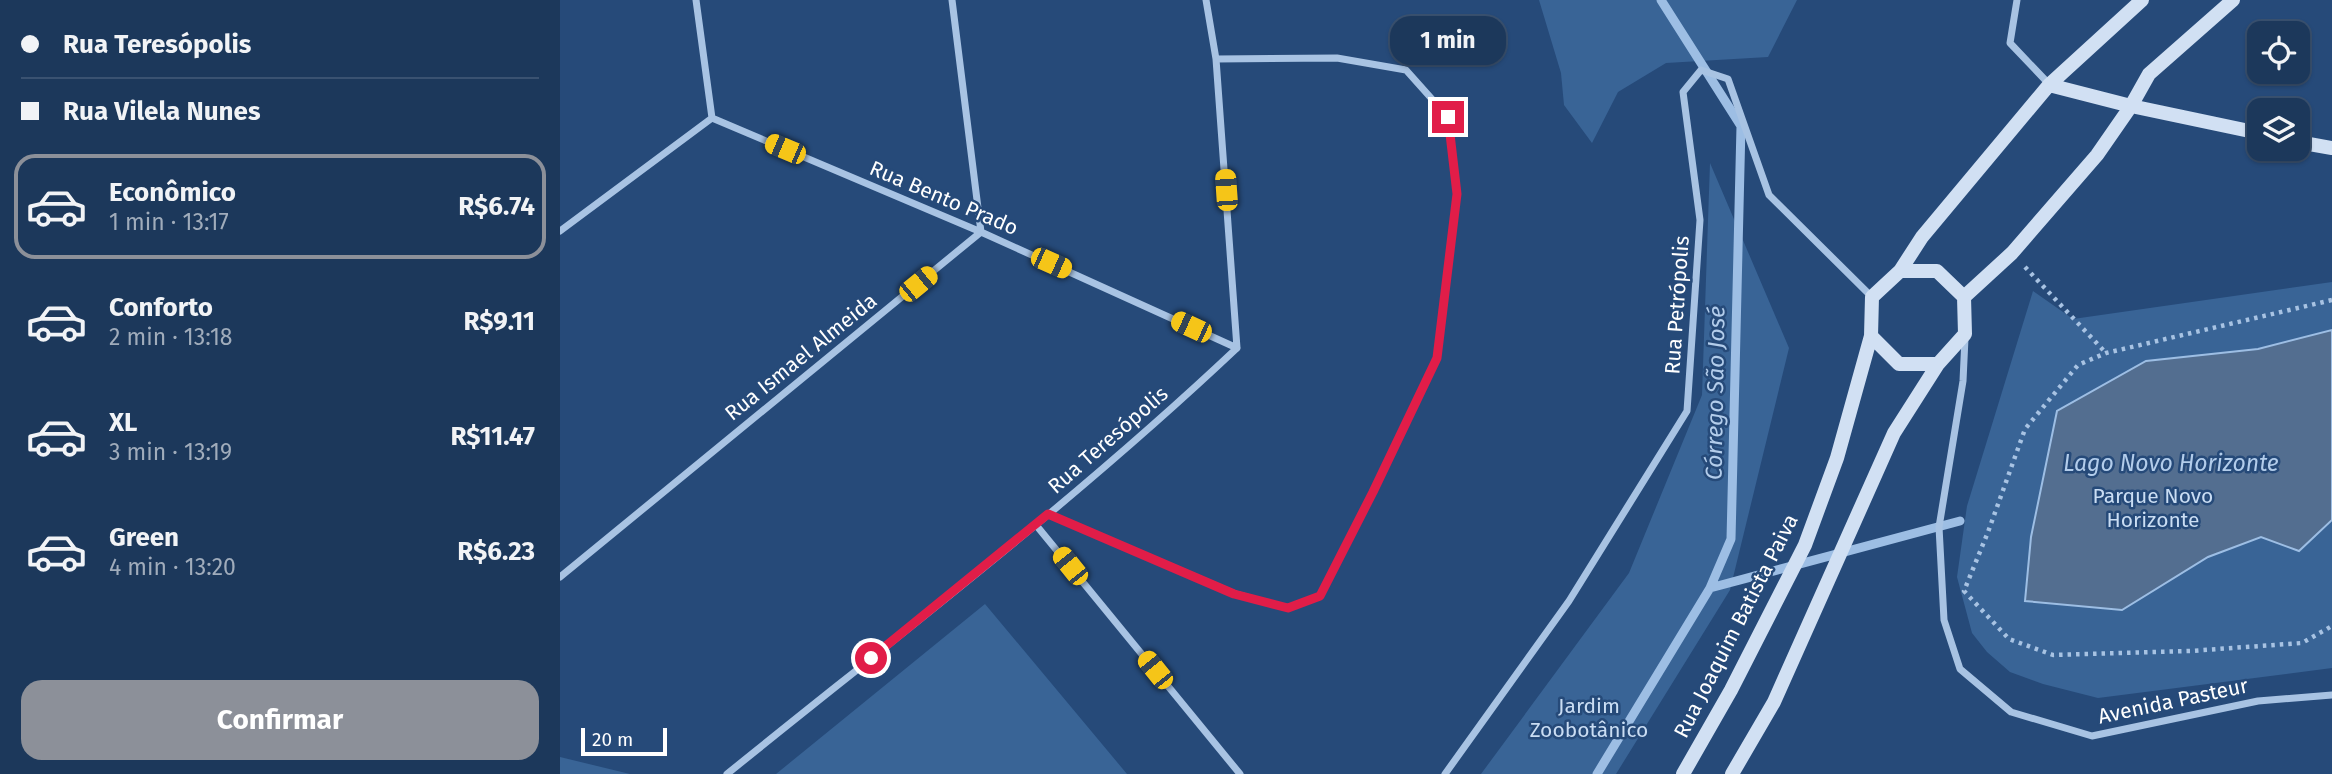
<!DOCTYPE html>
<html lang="pt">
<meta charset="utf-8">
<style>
:root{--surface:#1c385b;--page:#294364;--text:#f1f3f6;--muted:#a0acbb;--line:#3a5271;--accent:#8c9099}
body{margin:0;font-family:"Fira Sans",sans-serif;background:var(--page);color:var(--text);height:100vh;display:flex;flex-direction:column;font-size:26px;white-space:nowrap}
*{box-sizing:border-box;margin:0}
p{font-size:23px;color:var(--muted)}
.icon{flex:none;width:38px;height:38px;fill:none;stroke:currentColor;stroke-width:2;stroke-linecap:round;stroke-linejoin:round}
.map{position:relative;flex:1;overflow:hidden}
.drawer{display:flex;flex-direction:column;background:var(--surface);width:560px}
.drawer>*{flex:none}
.top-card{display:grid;align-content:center;height:154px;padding:0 21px;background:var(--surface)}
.tools{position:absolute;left:1687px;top:21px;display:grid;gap:14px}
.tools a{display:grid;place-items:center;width:63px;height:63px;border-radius:14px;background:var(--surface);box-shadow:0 2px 5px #0004,0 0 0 2px var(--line);font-size:35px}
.scale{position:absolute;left:21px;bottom:18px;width:86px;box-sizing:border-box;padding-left:7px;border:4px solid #fff;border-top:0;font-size:19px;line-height:24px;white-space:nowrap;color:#fff;-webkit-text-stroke:5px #264a79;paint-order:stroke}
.end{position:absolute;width:32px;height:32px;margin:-16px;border:9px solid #e11d48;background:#fff;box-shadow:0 0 0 4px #fff}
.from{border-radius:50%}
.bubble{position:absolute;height:49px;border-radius:21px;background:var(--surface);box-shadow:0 2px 5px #0004,0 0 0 2px var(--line);font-size:23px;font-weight:700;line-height:49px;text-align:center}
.car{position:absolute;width:21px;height:42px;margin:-21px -10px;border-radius:9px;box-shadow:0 0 5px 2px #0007;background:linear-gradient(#f5c518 24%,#345 0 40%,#f5c518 0 76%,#345 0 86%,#f5c518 0)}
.top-card b{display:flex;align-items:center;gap:24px;height:66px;font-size:26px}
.top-card b+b{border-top:2px solid var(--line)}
.top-card i{width:18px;height:18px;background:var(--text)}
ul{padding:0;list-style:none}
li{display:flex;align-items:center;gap:21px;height:105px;margin:0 14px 10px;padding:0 7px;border:4px solid transparent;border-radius:21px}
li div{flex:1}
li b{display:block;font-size:26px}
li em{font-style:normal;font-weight:700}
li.selected{border-color:var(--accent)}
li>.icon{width:63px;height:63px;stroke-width:1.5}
.cta{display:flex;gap:14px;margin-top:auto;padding:14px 21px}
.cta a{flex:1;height:80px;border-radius:21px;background:var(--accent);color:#fff;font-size:28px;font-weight:700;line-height:80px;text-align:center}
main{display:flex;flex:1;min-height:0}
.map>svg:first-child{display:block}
</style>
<main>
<section class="drawer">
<div class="top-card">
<b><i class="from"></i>Rua Teresópolis</b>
<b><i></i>Rua Vilela Nunes</b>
</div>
<ul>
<li class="selected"><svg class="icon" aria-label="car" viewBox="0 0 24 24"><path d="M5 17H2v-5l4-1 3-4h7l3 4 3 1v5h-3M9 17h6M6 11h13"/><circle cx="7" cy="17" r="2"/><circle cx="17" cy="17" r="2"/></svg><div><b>Econômico</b><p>1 min · 13:17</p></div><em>R$6.74</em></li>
<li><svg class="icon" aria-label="car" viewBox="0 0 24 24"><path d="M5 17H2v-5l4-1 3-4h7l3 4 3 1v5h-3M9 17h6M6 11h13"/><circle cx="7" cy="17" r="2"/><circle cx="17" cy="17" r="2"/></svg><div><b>Conforto</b><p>2 min · 13:18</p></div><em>R$9.11</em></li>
<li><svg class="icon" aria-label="car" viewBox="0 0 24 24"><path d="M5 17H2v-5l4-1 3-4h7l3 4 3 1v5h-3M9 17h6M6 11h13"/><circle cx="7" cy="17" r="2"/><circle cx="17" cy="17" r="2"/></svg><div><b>XL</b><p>3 min · 13:19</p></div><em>R$11.47</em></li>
<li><svg class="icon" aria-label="car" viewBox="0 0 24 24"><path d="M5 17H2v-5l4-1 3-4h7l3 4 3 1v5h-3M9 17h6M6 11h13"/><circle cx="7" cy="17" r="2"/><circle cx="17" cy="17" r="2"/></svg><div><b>Green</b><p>4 min · 13:20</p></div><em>R$6.23</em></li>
</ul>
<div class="cta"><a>Confirmar</a></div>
</section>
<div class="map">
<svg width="1772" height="774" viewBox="0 0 1772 774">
<rect width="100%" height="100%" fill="#264a79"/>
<!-- green -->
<path fill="#396496" d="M979,0H1237L1208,57L1106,63L1058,92L1032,143L1004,105L1001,73Z
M1150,163L1229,348L1170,590L1056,774H921L1069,573L1142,395Z
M1772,282V668L1538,698L1483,684L1450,672L1427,652L1412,633L1397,577L1407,506L1473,291L1513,319Z
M425,604L567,774H216Z
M0,757L70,774H0Z"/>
<!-- water -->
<path fill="#536e90" stroke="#9dbee4" stroke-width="2" d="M1772,330V520L1739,551L1701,537L1648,557L1562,610L1465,601L1471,537L1497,411L1586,361L1698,349Z"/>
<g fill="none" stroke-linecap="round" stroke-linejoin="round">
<!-- stream -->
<path stroke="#9dbee4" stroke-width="9" d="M1150,588L1400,521
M1037,774L1150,588L1171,539L1181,126L1101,0"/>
<!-- path -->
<path stroke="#a8c3e3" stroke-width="4.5" stroke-dasharray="3.5 5" stroke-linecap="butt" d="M1465,267L1546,353
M1772,300L1546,353L1518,365L1465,429L1428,532L1404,591L1449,639L1493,655L1630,651L1742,643L1772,626"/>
<!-- street -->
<path stroke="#a8c3e3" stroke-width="7" d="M136,0L152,118
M392,0L421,232
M1457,0L1450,43L1489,84
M152,118L421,232L677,348
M0,231L152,118
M1405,338L1403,381L1379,527L1384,620L1400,669L1451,712L1532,736L1698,701L1772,695
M488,514L675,594L728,608L760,596L813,492L877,358L897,194L888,117L846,70L777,58L656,59
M476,525L680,774
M0,577L421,232
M167,774C339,635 516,500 677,348L656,59L646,0
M885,774L1009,601L1127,411L1140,220L1123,92L1141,70L1168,79L1209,195L1312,297"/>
<!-- secondary -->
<path stroke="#d1e0f3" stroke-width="14" d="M1489,85L1571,106L1699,133
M1738,142L1772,148
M1340,271L1362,237L1489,85L1582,0
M1340,271H1377L1404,297L1405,334L1378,364H1339L1311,336L1312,297Z
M1404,297L1452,253L1537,155L1571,106L1589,74L1673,0
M1123,774L1171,690L1245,545L1277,458L1311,336
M1172,774L1214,702L1334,433L1378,364"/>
</g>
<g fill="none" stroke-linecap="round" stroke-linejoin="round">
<!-- route -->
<path stroke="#e11d48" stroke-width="9" d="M311,658L488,514L674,594L728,608L760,596L813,492L877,358L897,194L888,117"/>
</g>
<g text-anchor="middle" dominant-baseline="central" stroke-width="5" stroke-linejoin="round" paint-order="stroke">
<!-- street labels -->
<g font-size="21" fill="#fff" stroke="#264a79">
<text transform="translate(384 198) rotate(23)">Rua Bento Prado</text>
<text transform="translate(1117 305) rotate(-86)">Rua Petrópolis</text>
<text transform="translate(241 357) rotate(-39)">Rua Ismael Almeida</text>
<text transform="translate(548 440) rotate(-41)">Rua Teresópolis</text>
<text transform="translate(1176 626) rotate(-63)">Rua Joaquim Batista Paiva</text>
<text transform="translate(1613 701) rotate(-12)">Avenida Pasteur</text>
</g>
<!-- park labels -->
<g font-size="21" fill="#caddf3" stroke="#264a79">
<text x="1593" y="496">Parque Novo<tspan x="1593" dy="24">Horizonte</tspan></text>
<text x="1029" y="706">Jardim<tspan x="1029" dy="24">Zoobotânico</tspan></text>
</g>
<!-- water labels -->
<g font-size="23" font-style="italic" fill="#b3cdeb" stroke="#264a79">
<text transform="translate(1155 393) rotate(-89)">Córrego São José</text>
<text x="1611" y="463">Lago Novo Horizonte</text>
</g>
</g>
</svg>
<div class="tools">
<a><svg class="icon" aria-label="locate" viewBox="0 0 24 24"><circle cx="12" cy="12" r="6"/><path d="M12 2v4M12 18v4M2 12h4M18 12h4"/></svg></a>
<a><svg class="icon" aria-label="layers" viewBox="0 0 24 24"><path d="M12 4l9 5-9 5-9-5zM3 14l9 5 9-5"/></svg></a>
</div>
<div class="scale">20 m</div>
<i class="end from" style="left:311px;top:658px"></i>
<i class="end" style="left:888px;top:117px"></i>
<div class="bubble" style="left:830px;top:16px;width:116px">1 min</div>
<i class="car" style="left:225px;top:149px;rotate:293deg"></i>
<i class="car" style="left:666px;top:190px;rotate:356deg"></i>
<i class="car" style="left:491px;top:263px;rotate:114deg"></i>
<i class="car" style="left:358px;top:284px;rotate:51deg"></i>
<i class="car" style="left:631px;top:327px;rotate:295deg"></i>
<i class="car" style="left:510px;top:566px;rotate:321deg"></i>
<i class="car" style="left:595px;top:670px;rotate:321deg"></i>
</div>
</main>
